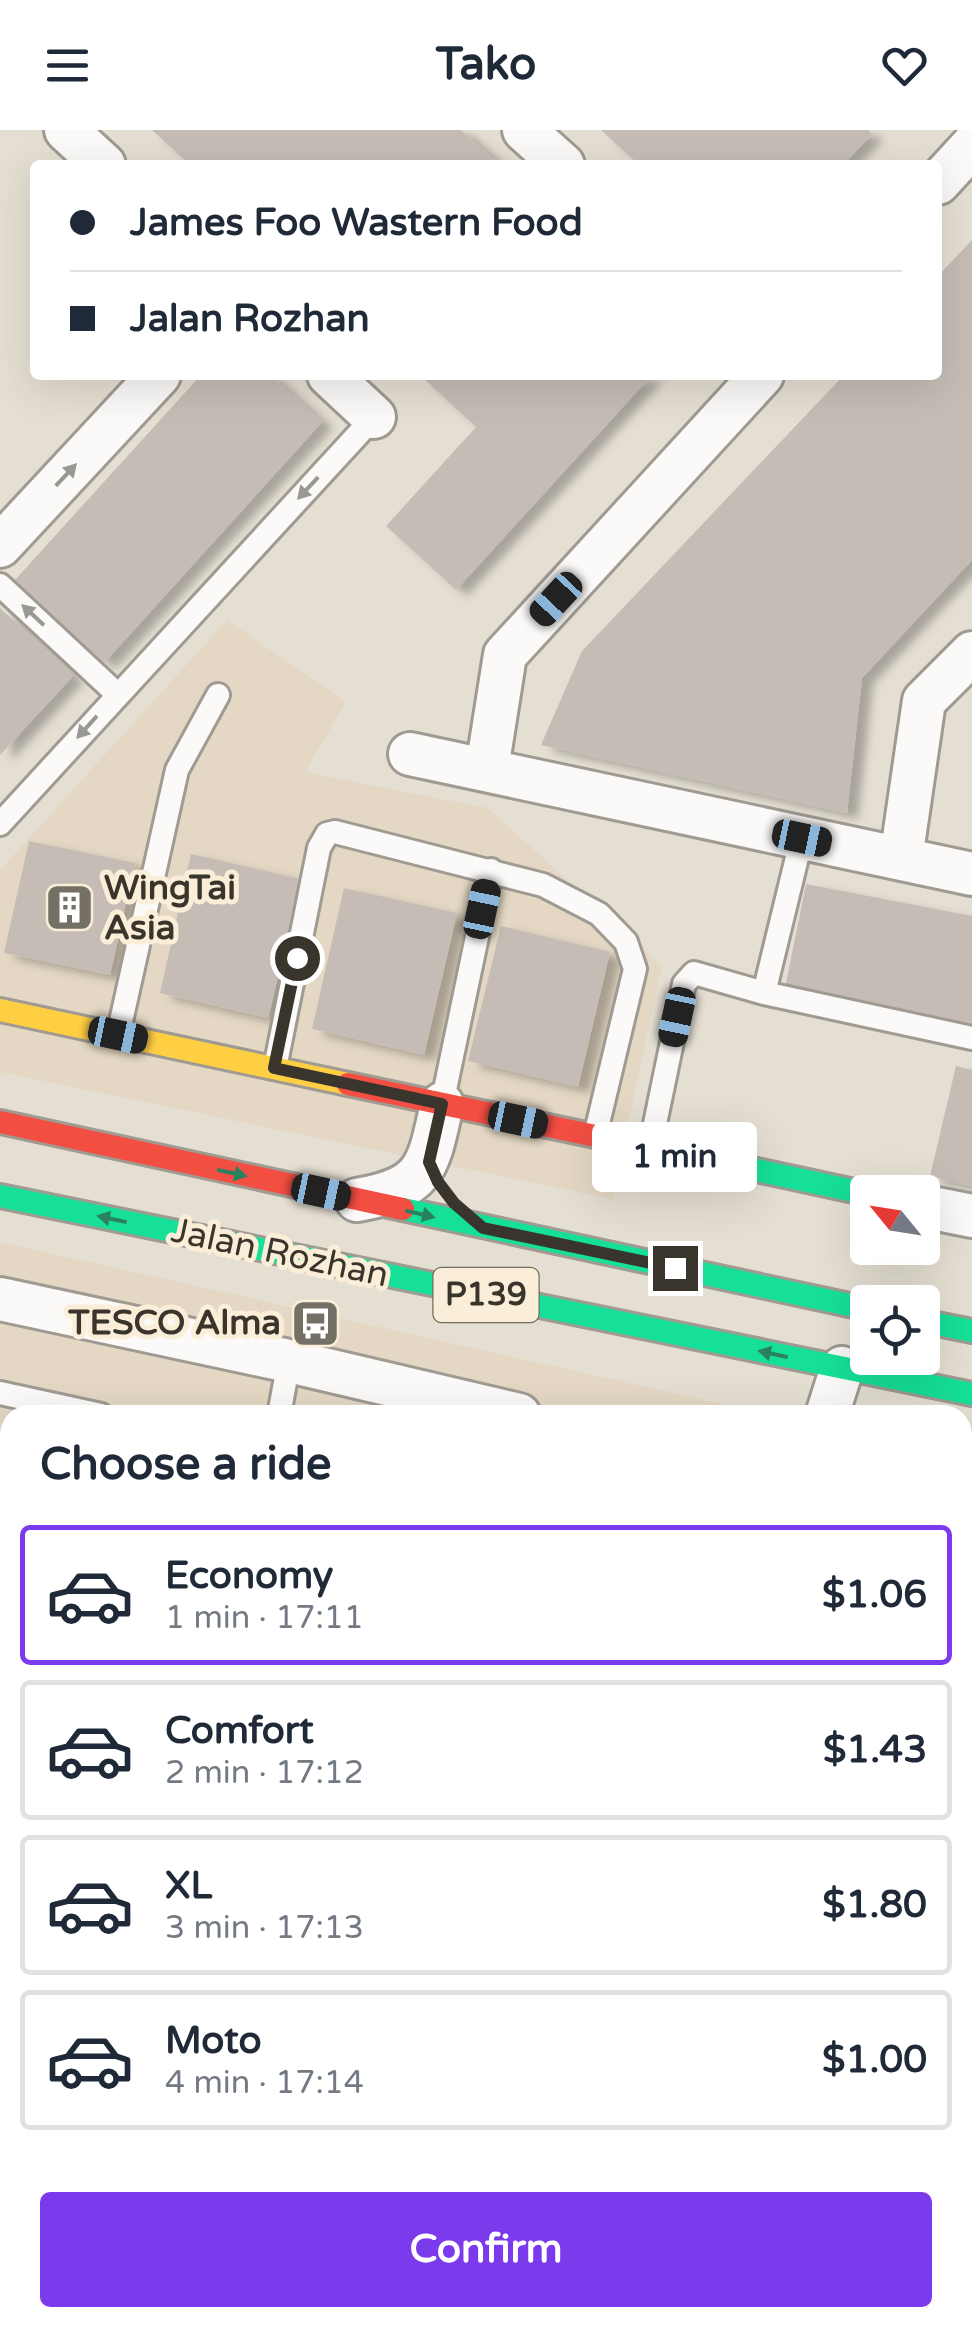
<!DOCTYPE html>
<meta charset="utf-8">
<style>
:root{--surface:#fff;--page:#f6f6f7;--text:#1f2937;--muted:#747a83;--line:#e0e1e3;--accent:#7c3aed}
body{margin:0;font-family:"Varela Round",sans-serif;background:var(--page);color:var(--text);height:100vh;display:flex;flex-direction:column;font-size:38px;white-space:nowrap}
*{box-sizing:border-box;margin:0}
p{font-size:32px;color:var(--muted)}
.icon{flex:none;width:55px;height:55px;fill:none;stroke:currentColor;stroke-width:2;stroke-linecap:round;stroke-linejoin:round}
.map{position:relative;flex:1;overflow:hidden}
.sheet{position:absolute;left:0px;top:1275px;width:972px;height:922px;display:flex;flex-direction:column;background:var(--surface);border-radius:30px 30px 0 0;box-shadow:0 10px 40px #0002}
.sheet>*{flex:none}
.hud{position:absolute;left:30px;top:30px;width:912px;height:220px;border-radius:10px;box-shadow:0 10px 40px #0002;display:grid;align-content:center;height:220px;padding:0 40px;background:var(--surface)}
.needle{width:65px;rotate:300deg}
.tools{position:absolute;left:850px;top:1045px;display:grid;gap:20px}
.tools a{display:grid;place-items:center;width:90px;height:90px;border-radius:10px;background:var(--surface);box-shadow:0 10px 40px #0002;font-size:50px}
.end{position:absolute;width:45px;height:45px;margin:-22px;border:12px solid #39352c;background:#fff;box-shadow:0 0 0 5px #fff}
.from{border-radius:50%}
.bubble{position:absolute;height:70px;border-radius:10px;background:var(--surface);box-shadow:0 10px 40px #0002;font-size:32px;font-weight:800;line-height:70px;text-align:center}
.car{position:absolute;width:30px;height:60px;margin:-30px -15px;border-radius:12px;box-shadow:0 0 8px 2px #0007;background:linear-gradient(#222 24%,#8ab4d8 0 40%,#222 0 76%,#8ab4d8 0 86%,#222 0)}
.hud b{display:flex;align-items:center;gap:35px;height:95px;font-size:38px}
.hud b+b{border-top:2px solid var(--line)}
.hud i{width:25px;height:25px;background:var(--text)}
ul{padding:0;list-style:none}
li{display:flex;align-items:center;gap:30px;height:140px;margin:0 20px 15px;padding:0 20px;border:5px solid var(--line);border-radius:10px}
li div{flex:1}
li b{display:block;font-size:38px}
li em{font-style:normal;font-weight:800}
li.current{border-color:var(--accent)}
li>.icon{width:90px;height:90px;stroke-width:1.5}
h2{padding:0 40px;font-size:45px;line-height:120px}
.action{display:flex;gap:20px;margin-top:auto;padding:20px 40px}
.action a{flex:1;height:115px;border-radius:10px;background:var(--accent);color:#fff;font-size:40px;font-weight:800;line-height:115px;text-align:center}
header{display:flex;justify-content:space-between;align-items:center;height:130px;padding:0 40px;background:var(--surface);font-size:45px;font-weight:800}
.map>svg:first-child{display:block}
</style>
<header><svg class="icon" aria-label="menu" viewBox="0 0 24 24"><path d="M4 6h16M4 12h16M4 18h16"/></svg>Tako<svg class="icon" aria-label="heart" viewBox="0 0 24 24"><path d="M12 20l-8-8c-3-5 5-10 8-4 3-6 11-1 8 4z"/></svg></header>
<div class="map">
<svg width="972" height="2197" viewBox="0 0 972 2197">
<defs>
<filter id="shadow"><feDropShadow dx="11" dy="6" stdDeviation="5" flood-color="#0004"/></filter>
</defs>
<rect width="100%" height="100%" fill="#e5dfd3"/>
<!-- built -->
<path fill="#e4d8c4" d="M227,490L346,572L305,642L488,678L662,836L612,1069L0,942V740Z
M0,1112L772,1285H10V2188H203L193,2197H0Z
M962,1328L972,1330V1412L963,1422Z
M972,1507V2197H303L312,2188H962V1517Z"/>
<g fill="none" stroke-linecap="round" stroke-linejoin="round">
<!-- stream -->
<path stroke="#adce93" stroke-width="11" d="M962,1466L972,1456
M246,2197L255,2188"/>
</g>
<!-- building -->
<path fill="#c5bdb5" filter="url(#shadow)" d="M152,0H461L500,35H190Z
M601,0H868L872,4L843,35H639Z
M972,110V430L862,548L847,683L541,615L582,521L844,245H938V146Z
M201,245H270L322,292L104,533L14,451Z
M420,245H652L456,460L386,396L476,297Z
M0,478L73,546L0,625Z
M29,711L135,733L110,845L4,823Z
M191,724L301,749L268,888L160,863Z
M806,754L972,786V895L785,858Z
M344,758L457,783L424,925L312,899Z
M501,796L610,822L578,957L468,931Z
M956,936L972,940V1056L930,1046Z
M10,1334V1428L0,1438V1344Z
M10,1476V1572L0,1582V1486Z
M10,1620V1715L0,1725V1631Z
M10,1762V1809L0,1800V1773Z
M0,1896L10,1905V2188H85L76,2197H0Z
M962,2059L972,2063V2120L962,2128Z
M485,2188H626L634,2197H493Z"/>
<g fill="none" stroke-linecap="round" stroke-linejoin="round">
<defs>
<path id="lane" d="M0,455L117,564
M0,694L374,287
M764,863L802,707
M118,905L177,640L218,565
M275,938L319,718L327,704L335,702L543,755L599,784L626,812L635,839L595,1006
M442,974L491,740
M650,1018L684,854L694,843L764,863L972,908
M0,1263L101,1285
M279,1285L289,1231
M962,1808L972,1796
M0,1852L10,1862
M962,1863L972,1877
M646,2188L654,2197
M148,2197L153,2188
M752,2197L763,2188"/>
<path id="street" d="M66,0L104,35
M524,0L563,35
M938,53L972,16
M329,245L374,287
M0,416L159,245
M410,624L972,744
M487,639L505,525L762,245
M901,729L924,571L972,523
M357,1070C427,1058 428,1037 442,974
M922,1076L972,1086
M0,1169L289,1231L519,1285
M827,1285L842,1238"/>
<path id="fast" d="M724,1033L868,1064
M0,1066L972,1264
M403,1079L868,1179
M922,1191L972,1201"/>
<path id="slow" d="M0,880L348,954"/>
<path id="jam" d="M348,954L724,1033
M0,992L403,1079"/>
</defs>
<!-- lane casing -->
<use href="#lane" stroke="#9f9a92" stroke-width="28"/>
<!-- street casing -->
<use href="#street" stroke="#9f9a92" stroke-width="48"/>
<!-- fast casing -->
<use href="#fast" stroke="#9f9a92" stroke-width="28"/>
<!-- slow casing -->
<use href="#slow" stroke="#9f9a92" stroke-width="28"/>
<!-- jam casing -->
<use href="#jam" stroke="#9f9a92" stroke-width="28"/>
<!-- lane -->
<use href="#lane" stroke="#fbfaf8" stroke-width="22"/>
<!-- street -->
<use href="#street" stroke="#fbfaf8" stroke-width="42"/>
<!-- fast -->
<use href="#fast" stroke="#16e098" stroke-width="22"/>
<!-- slow -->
<use href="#slow" stroke="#ffcf43" stroke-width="22"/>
<!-- jam -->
<use href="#jam" stroke="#f24e42" stroke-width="22"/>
</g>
<!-- one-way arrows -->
<defs><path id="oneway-solid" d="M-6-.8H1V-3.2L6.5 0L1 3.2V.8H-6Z" transform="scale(2.5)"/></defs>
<g fill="#9a9892">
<use href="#oneway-solid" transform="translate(66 345) rotate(-47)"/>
<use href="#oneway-solid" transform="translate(308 358) rotate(133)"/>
<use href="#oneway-solid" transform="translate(33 485) rotate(-137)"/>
<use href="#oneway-solid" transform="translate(87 597) rotate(132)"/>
</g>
<g fill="#29825d">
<use href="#oneway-solid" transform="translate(232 1043) rotate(12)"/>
<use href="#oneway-solid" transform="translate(420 1084) rotate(13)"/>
<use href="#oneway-solid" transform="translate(112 1089) rotate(-168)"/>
<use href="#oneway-solid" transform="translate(773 1224) rotate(-168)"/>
</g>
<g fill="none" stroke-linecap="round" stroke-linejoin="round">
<!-- route -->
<path stroke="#39352c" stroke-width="12" d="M297,828L274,938L442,974L429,1032L438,1052L454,1073L483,1098L675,1138"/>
</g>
<!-- icons -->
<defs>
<symbol id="building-square" viewBox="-11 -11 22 22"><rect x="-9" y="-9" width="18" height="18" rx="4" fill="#757066" stroke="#faeed8"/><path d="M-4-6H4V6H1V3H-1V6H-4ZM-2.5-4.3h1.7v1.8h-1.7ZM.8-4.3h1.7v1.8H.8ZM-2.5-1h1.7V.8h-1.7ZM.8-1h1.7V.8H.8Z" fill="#fff"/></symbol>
<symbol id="bus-square" viewBox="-11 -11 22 22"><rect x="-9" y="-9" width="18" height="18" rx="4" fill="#757066" stroke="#faeed8"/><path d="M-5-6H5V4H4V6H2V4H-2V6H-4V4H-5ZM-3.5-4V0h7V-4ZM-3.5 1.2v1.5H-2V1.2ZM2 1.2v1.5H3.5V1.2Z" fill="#fff"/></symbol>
</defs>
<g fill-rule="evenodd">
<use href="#building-square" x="42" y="750" width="55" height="55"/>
<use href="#bus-square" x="288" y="1166" width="55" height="55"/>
</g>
<g text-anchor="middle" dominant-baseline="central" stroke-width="10" stroke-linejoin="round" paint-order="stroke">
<!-- shield labels -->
<rect fill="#faeed8" stroke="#736c60" stroke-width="2.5" x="433.5" y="1138" width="105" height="54" rx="8"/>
<g font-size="32" font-weight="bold" fill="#39352c">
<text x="486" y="1165">P139</text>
</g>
<!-- poi labels -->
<g font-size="35" font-weight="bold" fill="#39352c" stroke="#faeed8" text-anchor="start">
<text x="104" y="758">WingTai<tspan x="104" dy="40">Asia</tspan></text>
<text x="281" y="1193" text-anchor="end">TESCO Alma</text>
</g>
<!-- street labels -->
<g font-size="35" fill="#39352c" stroke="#faeed8">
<text transform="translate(280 1123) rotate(12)">Jalan Rozhan</text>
</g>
</g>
</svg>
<div class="tools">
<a><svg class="needle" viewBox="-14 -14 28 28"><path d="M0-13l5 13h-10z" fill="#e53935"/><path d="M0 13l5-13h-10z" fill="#747a83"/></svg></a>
<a><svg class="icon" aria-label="locate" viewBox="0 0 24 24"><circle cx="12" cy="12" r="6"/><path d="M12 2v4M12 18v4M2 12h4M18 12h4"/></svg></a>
</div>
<i class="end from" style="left:297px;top:828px"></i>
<i class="end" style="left:675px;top:1138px"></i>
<div class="bubble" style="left:592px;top:992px;width:165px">1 min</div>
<i class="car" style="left:556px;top:469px;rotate:223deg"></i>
<i class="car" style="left:802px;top:708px;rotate:102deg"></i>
<i class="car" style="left:482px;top:779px;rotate:12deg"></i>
<i class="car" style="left:677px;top:887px;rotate:192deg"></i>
<i class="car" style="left:118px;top:905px;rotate:102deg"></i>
<i class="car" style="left:518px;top:990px;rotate:102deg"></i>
<i class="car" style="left:321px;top:1062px;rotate:102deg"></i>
<div class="hud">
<b><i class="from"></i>James Foo Wastern Food</b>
<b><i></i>Jalan Rozhan</b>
</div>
<section class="sheet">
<h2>Choose a ride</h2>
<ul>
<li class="current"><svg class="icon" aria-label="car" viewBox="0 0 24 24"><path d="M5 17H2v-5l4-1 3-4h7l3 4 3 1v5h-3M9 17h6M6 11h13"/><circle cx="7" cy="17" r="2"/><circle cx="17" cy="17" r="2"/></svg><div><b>Economy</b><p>1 min · 17:11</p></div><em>$1.06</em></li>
<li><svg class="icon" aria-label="car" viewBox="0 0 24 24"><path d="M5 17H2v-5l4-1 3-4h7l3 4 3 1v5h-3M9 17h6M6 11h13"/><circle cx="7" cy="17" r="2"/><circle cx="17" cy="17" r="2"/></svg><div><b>Comfort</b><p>2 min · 17:12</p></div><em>$1.43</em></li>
<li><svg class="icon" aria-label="car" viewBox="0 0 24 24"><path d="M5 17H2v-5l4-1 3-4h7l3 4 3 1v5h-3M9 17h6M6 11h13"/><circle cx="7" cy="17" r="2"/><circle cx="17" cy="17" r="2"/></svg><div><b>XL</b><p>3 min · 17:13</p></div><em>$1.80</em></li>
<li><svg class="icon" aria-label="car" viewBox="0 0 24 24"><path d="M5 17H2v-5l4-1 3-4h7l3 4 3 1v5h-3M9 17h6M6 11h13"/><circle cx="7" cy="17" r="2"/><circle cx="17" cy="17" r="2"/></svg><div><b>Moto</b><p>4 min · 17:14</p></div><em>$1.00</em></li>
</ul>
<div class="action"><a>Confirm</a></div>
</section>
</div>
